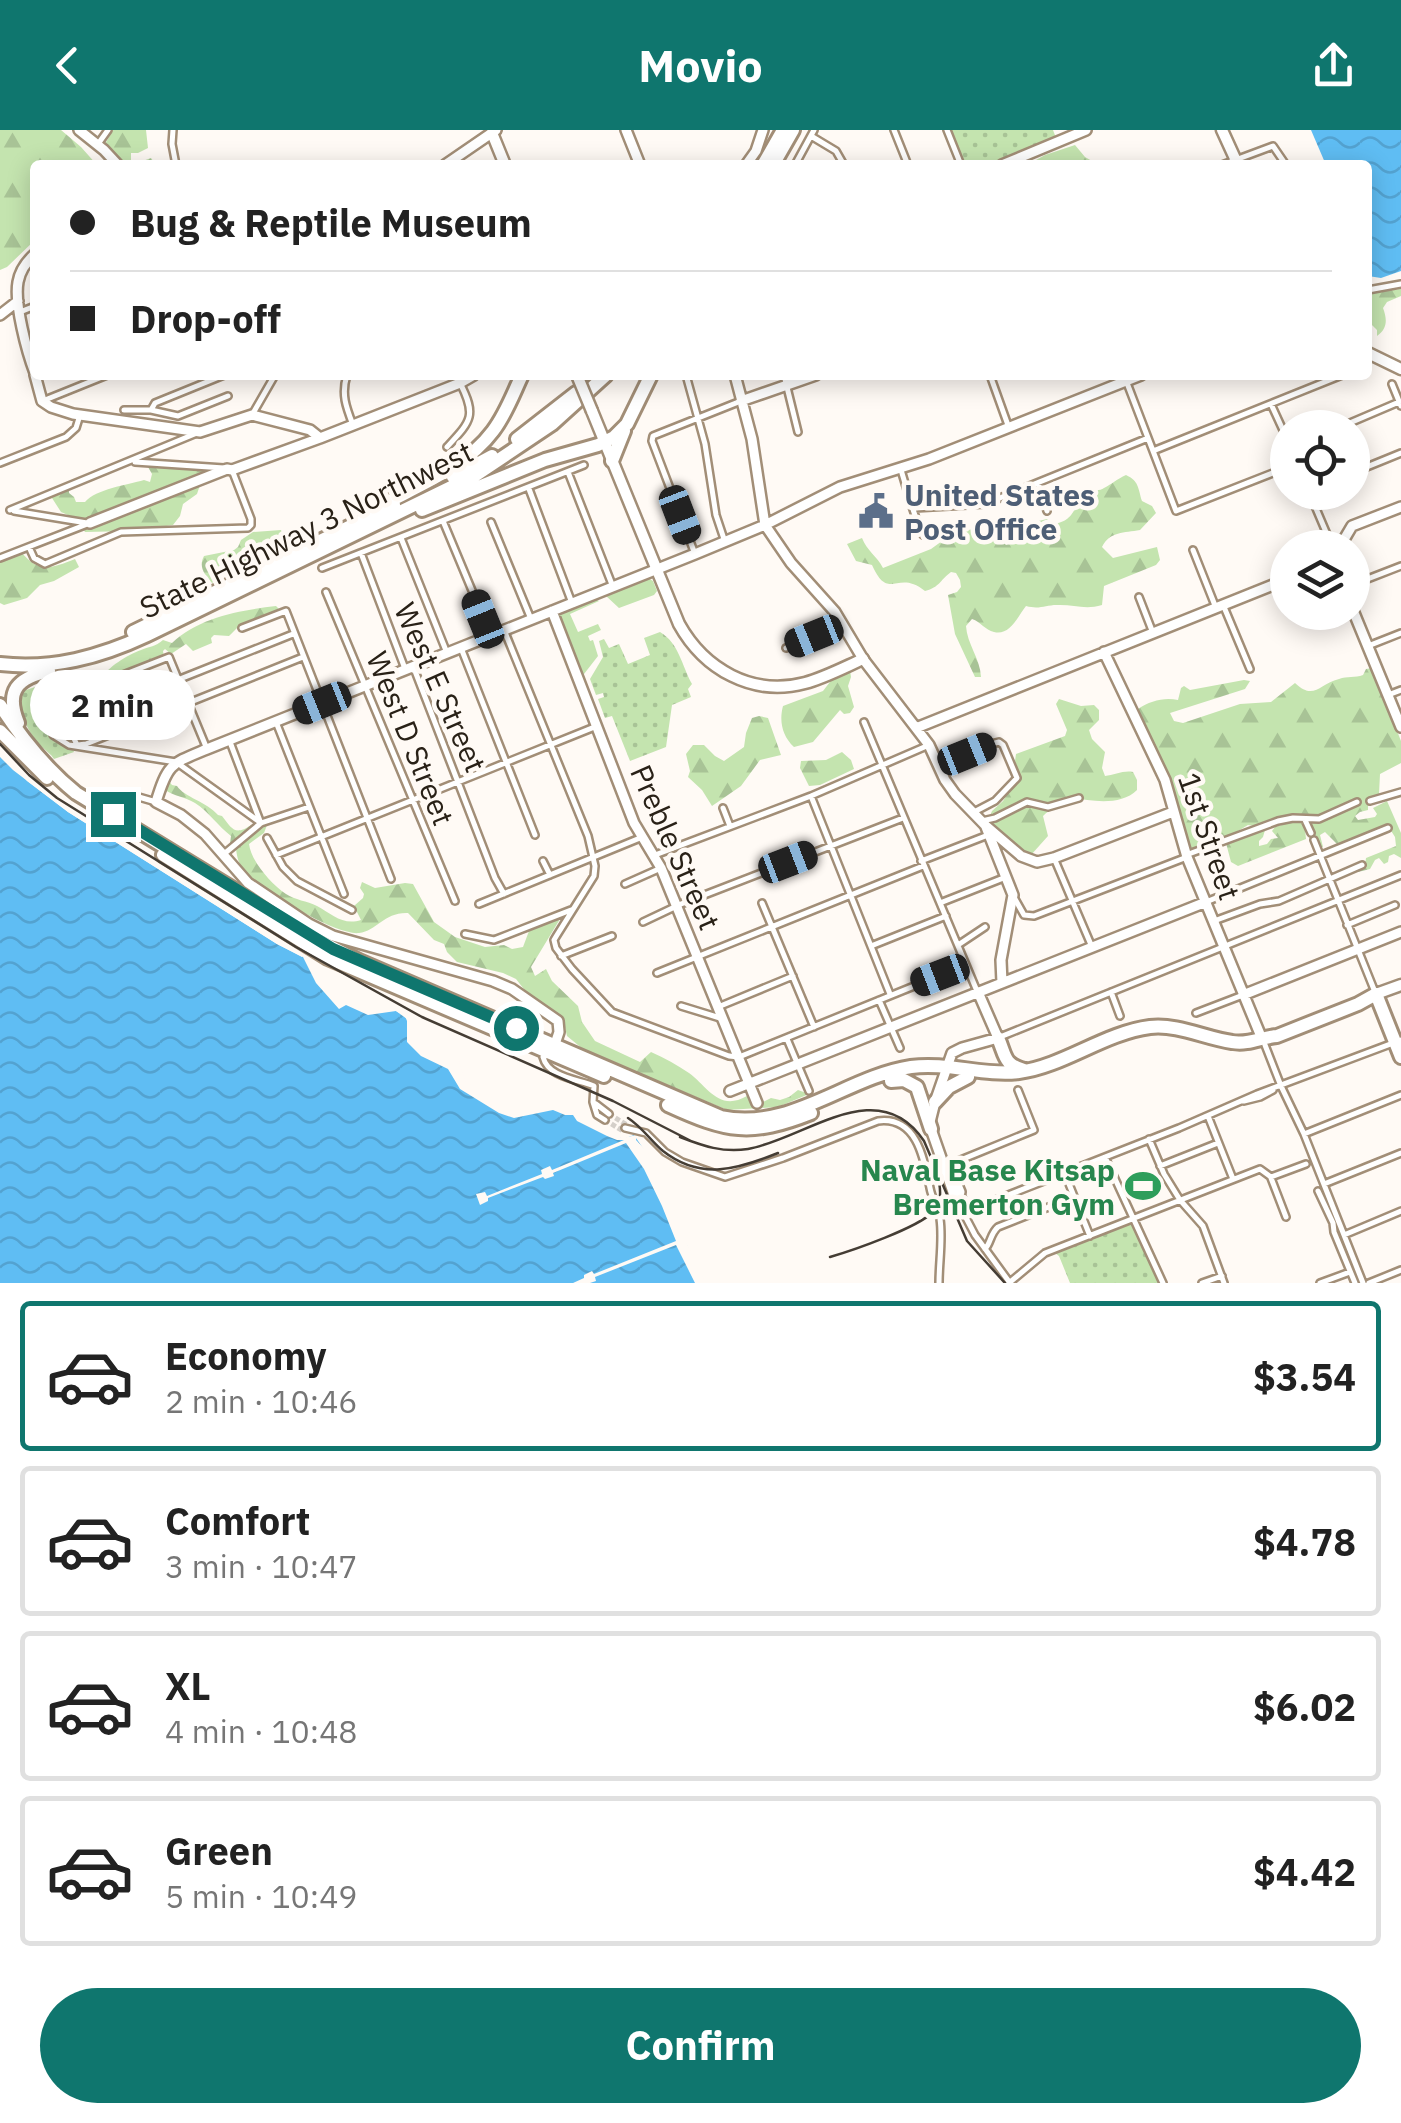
<!DOCTYPE html>
<meta charset="utf-8">
<style>
:root{--surface:#fff;--page:#f2f2f2;--text:#222;--muted:#767676;--line:#e0e0e0;--accent:#0f766e}
body{margin:0;font-family:"IBM Plex Sans",sans-serif;background:var(--page);color:var(--text);height:100vh;display:flex;flex-direction:column;font-size:38px;white-space:nowrap}
*{box-sizing:border-box;margin:0}
p{font-size:32px;color:var(--muted)}
.icon{flex:none;width:55px;height:55px;fill:none;stroke:currentColor;stroke-width:2;stroke-linecap:round;stroke-linejoin:round}
.map{position:relative;height:1153px;overflow:hidden}
.panel{display:flex;flex-direction:column;background:var(--surface);flex:1}
.panel>*{flex:none}
.hud{position:absolute;left:30px;top:30px;width:1342px;height:220px;border-radius:10px;box-shadow:0 5px 25px #0003;display:grid;align-content:center;height:220px;padding:0 40px;background:var(--surface)}
.buttons{position:absolute;left:1270px;top:280px;display:grid;gap:20px}
.buttons a{display:grid;place-items:center;width:100px;height:100px;border-radius:50%;background:var(--surface);box-shadow:0 5px 25px #0003;font-size:50px}
.end{position:absolute;width:45px;height:45px;margin:-22px;border:12px solid #0f766e;background:#fff;box-shadow:0 0 0 5px #fff}
.from{border-radius:50%}
.bubble{position:absolute;height:70px;border-radius:35px;background:var(--surface);box-shadow:0 5px 25px #0003;font-size:32px;font-weight:700;line-height:70px;text-align:center}
.car{position:absolute;width:30px;height:60px;margin:-30px -15px;border-radius:12px;box-shadow:0 0 8px 2px #0007;background:linear-gradient(#222 24%,#8ab4d8 0 40%,#222 0 76%,#8ab4d8 0 86%,#222 0)}
.hud b{display:flex;align-items:center;gap:35px;height:95px;font-size:38px}
.hud b+b{border-top:2px solid var(--line)}
.hud i{width:25px;height:25px;background:var(--text)}
ul{padding:18px 0 0;list-style:none}
li{display:flex;align-items:center;gap:30px;height:150px;margin:0 20px 15px;padding:0 20px;border:5px solid var(--line);border-radius:10px}
li div{flex:1}
li b{display:block;font-size:38px}
li em{font-style:normal;font-weight:700}
li.selected{border-color:var(--accent)}
li>.icon{width:90px;height:90px;stroke-width:1.5}
.cta{display:flex;gap:20px;margin-top:auto;padding:20px 40px}
.cta a{flex:1;height:115px;border-radius:60px;background:var(--accent);color:#fff;font-size:40px;font-weight:700;line-height:115px;text-align:center}
header{display:flex;justify-content:space-between;align-items:center;height:130px;padding:0 40px;background:var(--accent);color:#fff;font-size:45px;font-weight:700}
.map>svg:first-child{display:block}
</style>
<header><svg class="icon" aria-label="back" viewBox="0 0 24 24"><path d="M15 5l-7 7 7 7"/></svg>Movio<svg class="icon" aria-label="share" viewBox="0 0 24 24"><path d="M12 15V3M7 8l5-5 5 5M5 13v7h14v-7"/></svg></header>
<div class="map">
<svg width="1401" height="1153" viewBox="0 0 1401 1153">
<defs>
<pattern id="forest-firs" width="22" height="20" patternUnits="userSpaceOnUse" patternTransform="scale(2.5)"><rect width="22" height="20" fill="#c4e4af"/><path d="M5 1l3.5 6h-7zM16 11l3.5 6h-7z" fill="#a8c396"/></pattern>
<pattern id="park-dots" width="8" height="8" patternUnits="userSpaceOnUse" patternTransform="scale(2.5)"><rect width="8" height="8" fill="#c4e4af"/><path d="M2 2h.1M6 6h.1" fill="none" stroke="#a8c396" stroke-width="1.8" stroke-linecap="round"/></pattern>
<pattern id="water-waves" width="16" height="10" patternUnits="userSpaceOnUse" patternTransform="scale(2.5)"><rect width="16" height="10" fill="#5fbdf3"/><path d="M0 5q4-4 8 0t8 0" fill="none" stroke="#53a2d0"/></pattern>
</defs>
<rect width="100%" height="100%" fill="#fffaf5"/>
<!-- grass -->
<path fill="#c4e4af" d="M648,448L653,451L657,461L654,465L619,478L605,465L617,458Z
M595,469L599,471L570,484L578,502L598,494L601,500L588,506L590,511L593,510L598,526L584,544L580,543L556,484Z"/>
<!-- forest -->
<path fill="url(#forest-firs)" d="M0,0H61L81,17L97,35H35V110L7,137L0,140Z
M113,0H146L148,18L138,23H131V31L140,32L151,28L156,35H124L105,14Z
M1075,15L1085,27L1099,35H1027L1045,25Z
M1401,159V166L1387,172L1383,178C1387,189 1388,198 1377,206V200L1368,191V166L1371,162Z
M152,336L205,340L197,364L183,374L180,386L173,395L132,401L85,402L77,389L61,382L52,368L35,372L69,357V363L74,367L76,372H85C96,359 127,355 144,350L150,352L152,344L148,337Z
M1126,345C1139,351 1138,358 1142,371L1152,376L1156,383L1140,400C1124,403 1110,401 1102,417L1113,428L1157,417L1160,430L1156,435L1104,456L1102,475C1086,480 1075,475 1060,475C1046,474 1041,480 1026,476C1018,486 1010,506 994,502C985,500 981,492 972,489L966,496C967,514 980,528 981,547H975L955,504L948,465L957,462L961,457L960,450L956,443L951,442C939,451 940,457 925,461C897,438 889,473 872,435L856,431L847,414L862,408C867,421 877,426 883,438L931,419L949,406L966,400L999,396L1002,411L1006,415L1018,410L1026,394L1047,389L1052,394C1077,392 1072,373 1089,363C1093,360 1100,361 1104,358C1112,354 1117,349 1126,345Z
M281,400L285,411L273,417L275,424L269,428L219,448L212,453C205,445 198,437 204,426L234,420L238,417L241,410L253,402Z
M21,422C39,443 50,439 75,429L79,437L54,451L40,455L27,468L4,475L0,473V429Z
M276,476L279,479V482L241,494L229,506L214,505L211,508L212,513L193,521L186,514L171,524L165,519L163,521L164,527L107,549H101C108,537 127,525 141,520C150,516 155,517 163,510L172,513C199,487 242,480 276,476Z
M1372,538L1401,611V633L1380,644L1379,664L1368,669V680L1360,682L1355,686L1358,690L1375,687L1377,684L1373,678L1387,671L1401,703V728L1394,724L1389,726L1388,732L1384,734L1379,728L1375,730L1370,739L1358,742L1357,739L1365,735L1366,728L1396,716L1395,707L1388,696L1338,715L1325,702L1320,705L1323,717H1319L1312,699H1305L1306,709L1238,736L1231,732L1226,713L1265,700L1263,707L1259,711V716L1267,714L1271,709L1278,708L1272,701L1275,697L1282,695L1281,689L1254,696L1248,695L1238,701L1235,706L1194,719H1187L1164,638L1138,579C1150,571 1164,567 1178,570L1181,558L1184,556L1190,560L1244,550L1250,551L1245,559L1170,583L1174,591L1183,593L1240,574L1271,572L1295,553C1314,571 1319,554 1339,549C1347,546 1355,548 1363,545L1366,539Z
M850,540L851,547L848,556L854,577L850,583L844,584L840,580L813,612L794,617C782,606 779,591 783,576L823,561L833,548Z
M1059,569L1081,576L1094,575L1099,580V590L1089,600L1092,609L1105,622L1102,638L1105,646C1114,645 1124,640 1133,642L1137,650V660C1121,676 1093,671 1072,668C1064,676 1050,678 1043,686L1048,706L1031,725C1015,717 999,704 989,688L992,681L1003,671L1020,645L1015,631L1016,624L1065,606L1067,600L1056,574Z
M759,586L768,588L781,625L760,630L741,656L712,676L702,660L688,647L690,641L686,624L693,615H704L715,626L724,631L744,617L746,603L752,588Z
M842,622L851,630L854,639L820,655L809,656L800,638L801,631L826,630Z
M168,650L172,655L177,656C184,667 207,672 218,685L222,686C232,699 235,706 251,695L253,699L230,714L231,706C218,696 209,682 195,673C185,667 174,666 165,660Z
M267,695L264,703L249,714C251,731 271,754 286,764C295,770 307,771 317,776C332,784 343,796 361,790L354,776L363,768L364,764L360,758L362,752L375,758L405,753L413,754L434,792L455,807L485,817L504,815L512,819L523,817L529,801L560,789L531,837L535,846L546,839L552,851L578,876L582,892L595,911L640,932L651,922C665,928 677,935 689,943C708,957 719,982 747,966L757,975L771,968L780,970L789,967L798,960L809,964L778,977L727,980L584,920L567,906L564,893L558,887L527,863L516,849L503,843L457,832L447,822L444,814L434,810L408,783C384,782 377,801 359,803C336,806 259,759 244,741C239,735 237,727 236,719L263,696Z"/>
<!-- park -->
<path fill="url(#park-dots)" d="M951,0H1053L1056,8L995,35H964Z
M660,502C679,513 682,536 692,554L688,559L691,567L672,575L666,617L630,631L612,586L605,588L598,569L604,567L603,563L596,565L590,549L603,527L599,511L604,509L609,518L619,514L628,534L650,525L644,508Z
M47,553L74,622L54,629C51,624 46,621 42,617C28,604 16,578 23,561Z
M1132,1093L1161,1153H1070L1059,1126L1055,1123Z"/>
<!-- water -->
<path fill="url(#water-waves)" d="M1311,0H1401V141L1381,148L1368,146V35H1326Z
M0,622L27,651L68,682L277,814L303,827L316,853L339,879L346,875L368,885L396,881L405,886L411,901L441,926L461,953L514,983L559,975L623,1009L634,1005L651,1030L703,1153H0Z"/>
<!-- pier -->
<path fill="#fffaf5" d="M0,617L37,656L72,681L304,825L302,827L277,814L68,682L13,640L0,627Z
M395,878L410,886L414,901L427,913L459,931L466,952L514,980L552,971L568,975L622,1008L637,1005L636,1010L656,1031L688,1116L706,1153H695L676,1115L595,1147L596,1151L590,1153H573L584,1148V1145L592,1141L594,1144L676,1111L662,1076L644,1039L626,1013L553,1043L554,1046L545,1049L543,1047L488,1068V1071L480,1075L476,1064L485,1062L487,1066L542,1044L541,1040L550,1036L552,1040L624,1010H617L607,1006L577,991L573,985H565L553,980L514,988L499,983L460,959L448,939L421,926L407,912V889L396,881Z"/>
<g fill="none" stroke-linecap="round" stroke-linejoin="round">
<!-- street-tunnel -->
<path stroke="#d4cfc9" stroke-width="5" stroke-dasharray="5 2.5" stroke-linecap="butt" d="M609,984L627,995
M605,990L623,1001"/>
<defs>
<path id="street" d="M173,0L172,14L176,35
M894,0L908,35
M947,0L961,35
M811,6L836,21L844,35
M98,14L108,0
M795,35L814,0
M1222,35L1273,16L1286,35
M1368,160L1401,154
M20,182L35,176
M347,245C341,264 346,277 353,295
M686,245L705,314L716,385L725,412
M784,245L798,302
M990,245L1009,298
M1127,253L1176,381L1288,337
M1392,254L1401,276
M45,270L107,245
M1271,274L1288,311
M124,280H151L178,286L228,266
M151,280L155,273L224,245
M252,285L275,245
M1338,298L1399,272
M447,317C471,291 477,286 460,253
M1153,321L1342,245
M135,332L224,338
M0,333L66,307L76,298L80,285
M901,340C908,362 913,385 923,405
M568,342L613,457
M1352,343L1401,323
M1038,353L1047,381
M529,359L572,473
M1309,362L1329,409L1330,418
M915,378L985,374L1148,308
M10,380L197,303
M14,381L87,393
M443,391L491,506
M491,392L531,489
M401,408L447,523
M29,417L34,428L45,434L121,402L248,398L251,395V389L232,340
M1193,420L1216,478
M361,423L404,536L415,541L495,748L504,764
M695,424L652,311L653,306L741,271
M0,428L90,393
M322,438L584,335
M1352,455L1401,436
M326,462L455,771
M1139,467L1153,503
M1224,477L1250,539
M242,498L286,481L391,749
M504,500L588,706L595,736L594,746L557,805L554,810L556,818L572,839L612,882L729,926L739,927L966,835
M1368,516L1401,503
M461,518L535,705
M786,518L841,496
M180,549L293,504
M1388,565L1401,560
M276,592L344,764
M864,592L977,861
M53,605L69,615L176,632L261,693
M230,612L260,691
M77,615L61,581L59,570L169,527L207,619
M78,615L86,614L303,527
M938,635L995,613L999,612L1003,615L1017,648L995,671L974,682
M106,666L125,663L156,672
M811,666L890,864
M1370,671L1401,662
M723,678L730,696
M1305,690L1311,703
M982,691L995,688L1027,672L1048,677L1079,668
M267,708L283,737L297,751L352,780
M1314,710L1375,862
M224,724L261,693L309,677
M276,725L597,596
M655,725L811,666L929,615
M1186,725L1278,691L1293,688L1319,689L1357,672
M1054,728L1092,817
M543,731L550,745
M921,731L988,705
M625,754L661,738
M1015,769L1024,785L1034,786L1187,727
M1206,772L1388,698
M762,773L814,897
M940,773L1006,747
M479,774L640,708
M1214,791L1260,774L1279,771L1362,735
M643,792L681,774L903,688
M1347,795L1395,775
M465,804L494,810L571,780
M958,815L985,797
M871,816L946,786
M561,826L612,806
M657,843L923,736
M1111,862L1120,886
M879,870L900,918
M681,876L720,888
M718,877L793,846
M1196,883L1243,865
M1000,907L1401,745
M787,909L809,961
M1265,915L1281,956L1304,1004L1363,1153
M548,925L543,927C548,947 576,949 594,956L593,972L597,985L605,990
M1244,971L1260,967L1273,960
M596,974L609,984
M1208,986L1233,1049
M625,998L646,1003L665,1022L682,1032L725,1047L783,1028L878,991C917,986 924,1029 930,1058C932,1069 938,1078 940,1089C943,1109 939,1132 939,1153
M1304,1004L1401,965
M1149,1009L1164,1044L1180,1070L1203,1096L1224,1153
M1105,1027L1163,1153
M946,1036L1034,1000L1018,960
M1160,1036L1218,1013
M1065,1044L1090,1106
M1271,1048L1286,1087
M1324,1054L1401,1023
M1318,1061L1333,1093L1334,1102L1355,1153
M960,1062L965,1074V1082
M954,1065L975,1105L1010,1153
M965,1082L1179,998L1257,964L1401,910
M1344,1105L1401,1081
M985,1119C991,1113 990,1104 998,1097L1074,1067
M1009,1153L1045,1123L1260,1039L1271,1047L1306,1034
M1202,1153L1222,1146
M1320,1153L1350,1142
M1369,1153L1401,1140"/>
<path id="secondary" d="M79,0L104,20L118,35
M626,0L640,35
M445,35L496,0
M746,35L756,21L763,0
M1002,35L1086,0
M35,124C27,131 20,141 18,152C14,174 27,222 35,243
M0,185L18,171
M35,245L42,271L51,277L73,284L200,302L252,285L310,300L320,308
M735,245L752,309L765,395L791,433L835,482L863,529L929,615L945,650L955,664L986,696L1021,726L1037,732L1054,728L1173,682
M741,271L816,245
M90,393L227,339L232,340L320,308L460,253L474,245
M1339,418L1352,396L1401,377
M1352,478L1401,597
M552,481L634,693L661,738L757,973
M1104,522L1165,650L1187,727L1262,909
M916,598L1288,449
M986,697L1013,765L1001,830L1002,853
M1243,865L1401,802
M554,917L559,902L558,891L512,859L493,851L333,806L309,794L248,753L205,704L181,685L156,672C168,633 171,634 207,619L695,424L765,395L840,357L929,329L1141,245
M730,961L1206,772
M946,1036L952,1043L960,1062
M954,1065L931,999L930,992L935,972L952,923L962,918L998,908L978,862"/>
<path id="primary" d="M1222,0L1238,35
M492,3L505,35
M1368,223L1401,239
M592,281L679,494C704,539 752,567 805,553C824,548 845,537 863,529
M1376,864L1401,855"/>
<path id="highway" d="M763,35L783,0
M773,35L793,0
M517,309L576,263
M612,331L624,301
M453,347L492,326
M384,374C422,354 467,336 493,301C506,284 513,264 522,245
M422,380L545,330L598,315L614,307L627,294L651,245
M133,502L394,375
M0,534C52,540 100,527 147,505L476,345L552,294L606,245
M0,575C22,609 45,638 76,663L310,806L359,831L721,987C790,1002 846,947 911,937C947,932 983,946 1019,942C1064,936 1104,903 1150,897C1179,894 1204,908 1232,912C1249,915 1262,907 1277,906L1358,874L1376,864L1401,927
M18,593C5,561 17,548 49,541
M0,601L47,648
M163,725L328,828L604,946
M998,908C1006,926 1003,934 1024,940
M891,951L904,950L917,957L931,999
M935,972L949,957L968,947
M668,975C727,1002 750,1007 811,983"/>
</defs>
<!-- street casing -->
<use href="#street" stroke="#a28e77" stroke-width="10"/>
<!-- secondary casing -->
<use href="#secondary" stroke="#a28e77" stroke-width="14"/>
<!-- primary casing -->
<use href="#primary" stroke="#a28e77" stroke-width="15"/>
<!-- highway casing -->
<use href="#highway" stroke="#a28e77" stroke-width="18"/>
<!-- street -->
<use href="#street" stroke="#fff" stroke-width="5"/>
<!-- secondary -->
<use href="#secondary" stroke="#fff" stroke-width="9"/>
<!-- primary -->
<use href="#primary" stroke="#fff" stroke-width="10"/>
<!-- highway -->
<use href="#highway" stroke="#fff" stroke-width="12"/>
<!-- rail -->
<path stroke="#453d34" stroke-width="2.5" d="M0,614L29,645L57,668L296,817L422,887L613,971L693,1012
M628,988C642,997 651,1011 663,1021C701,1051 738,1039 778,1023
M680,1007C703,1016 723,1023 748,1019C805,1009 878,942 924,1011L967,1111L1005,1153
M830,1127C854,1120 917,1098 933,1082C941,1073 941,1063 939,1052"/>
<defs>
<path id="primary-bridge" d="M577,245L592,281"/>
</defs>
<!-- primary-bridge casing -->
<use href="#primary-bridge" stroke="#a28e77" stroke-width="15" stroke-linecap="butt"/>
<!-- primary-bridge -->
<use href="#primary-bridge" stroke="#fff" stroke-width="10"/>
</g>
<g fill="none" stroke-linecap="round" stroke-linejoin="round">
<!-- route -->
<path stroke="#0f766e" stroke-width="12" d="M113,684L333,819L516,898"/>
</g>
<!-- icons -->
<defs>
<symbol id="civic-bare" viewBox="-9 -9 18 18"><path d="M-.6-6.5H3V-4.5H.6V-3L4-1V1h2V6H-6V1h2V-1L-.6-3ZM-1.2 2.5V6h2.4V2.5Z" fill="#5c6f8a" stroke="#fffaf5" stroke-width="2.5" paint-order="stroke"/></symbol>
<symbol id="stadium-bare" viewBox="-9 -9 18 18"><path d="M0-5a6.5 5 0 1 0 0 10a6.5 5 0 1 0 0-10ZM-3.5-1.8h7v3.6h-7Z" fill="#2e9e5b" stroke="#fffaf5" stroke-width="2.5" paint-order="stroke"/></symbol>
</defs>
<g fill-rule="evenodd">
<use href="#civic-bare" x="851" y="356" width="50" height="50"/>
<use href="#stadium-bare" x="1118" y="1031" width="50" height="50"/>
</g>
<g text-anchor="middle" dominant-baseline="central" stroke-width="9" stroke-linejoin="round" paint-order="stroke">
<!-- service labels -->
<g font-size="30" font-weight="bold" fill="#4e5e75" stroke="#fffaf5" text-anchor="start">
<text x="904" y="364">United States<tspan x="904" dy="34">Post Office</tspan></text>
</g>
<!-- street labels -->
<g font-size="30" fill="#292117" stroke="#fffaf5">
<text transform="translate(306 399) rotate(-26)">State Highway 3 Northwest</text>
<text transform="translate(441 557) rotate(66)">West E Street</text>
<text transform="translate(411 608) rotate(68)">West D Street</text>
<text transform="translate(1210 706) rotate(71)">1st Street</text>
<text transform="translate(676 717) rotate(66)">Preble Street</text>
</g>
<!-- leisure labels -->
<g font-size="30" font-weight="bold" fill="#27864d" stroke="#fffaf5" text-anchor="end">
<text x="1115" y="1039">Naval Base Kitsap<tspan x="1115" dy="34">Bremerton Gym</tspan></text>
</g>
</g>
</svg>
<div class="buttons">
<a><svg class="icon" aria-label="locate" viewBox="0 0 24 24"><circle cx="12" cy="12" r="6"/><path d="M12 2v4M12 18v4M2 12h4M18 12h4"/></svg></a>
<a><svg class="icon" aria-label="layers" viewBox="0 0 24 24"><path d="M12 4l9 5-9 5-9-5zM3 14l9 5 9-5"/></svg></a>
</div>
<i class="end from" style="left:516px;top:898px"></i>
<i class="end" style="left:113px;top:684px"></i>
<div class="bubble" style="left:30px;top:540px;width:165px">2 min</div>
<i class="car" style="left:680px;top:385px;rotate:159deg"></i>
<i class="car" style="left:483px;top:489px;rotate:338deg"></i>
<i class="car" style="left:814px;top:506px;rotate:248deg"></i>
<i class="car" style="left:322px;top:573px;rotate:248deg"></i>
<i class="car" style="left:967px;top:624px;rotate:68deg"></i>
<i class="car" style="left:788px;top:732px;rotate:69deg"></i>
<i class="car" style="left:940px;top:845px;rotate:249deg"></i>
<div class="hud">
<b><i class="from"></i>Bug &amp; Reptile Museum</b>
<b><i></i>Drop-off</b>
</div>
</div>
<section class="panel">
<ul>
<li class="selected"><svg class="icon" aria-label="car" viewBox="0 0 24 24"><path d="M5 17H2v-5l4-1 3-4h7l3 4 3 1v5h-3M9 17h6M6 11h13"/><circle cx="7" cy="17" r="2"/><circle cx="17" cy="17" r="2"/></svg><div><b>Economy</b><p>2 min · 10:46</p></div><em>$3.54</em></li>
<li><svg class="icon" aria-label="car" viewBox="0 0 24 24"><path d="M5 17H2v-5l4-1 3-4h7l3 4 3 1v5h-3M9 17h6M6 11h13"/><circle cx="7" cy="17" r="2"/><circle cx="17" cy="17" r="2"/></svg><div><b>Comfort</b><p>3 min · 10:47</p></div><em>$4.78</em></li>
<li><svg class="icon" aria-label="car" viewBox="0 0 24 24"><path d="M5 17H2v-5l4-1 3-4h7l3 4 3 1v5h-3M9 17h6M6 11h13"/><circle cx="7" cy="17" r="2"/><circle cx="17" cy="17" r="2"/></svg><div><b>XL</b><p>4 min · 10:48</p></div><em>$6.02</em></li>
<li><svg class="icon" aria-label="car" viewBox="0 0 24 24"><path d="M5 17H2v-5l4-1 3-4h7l3 4 3 1v5h-3M9 17h6M6 11h13"/><circle cx="7" cy="17" r="2"/><circle cx="17" cy="17" r="2"/></svg><div><b>Green</b><p>5 min · 10:49</p></div><em>$4.42</em></li>
</ul>
<div class="cta"><a>Confirm</a></div>
</section>
